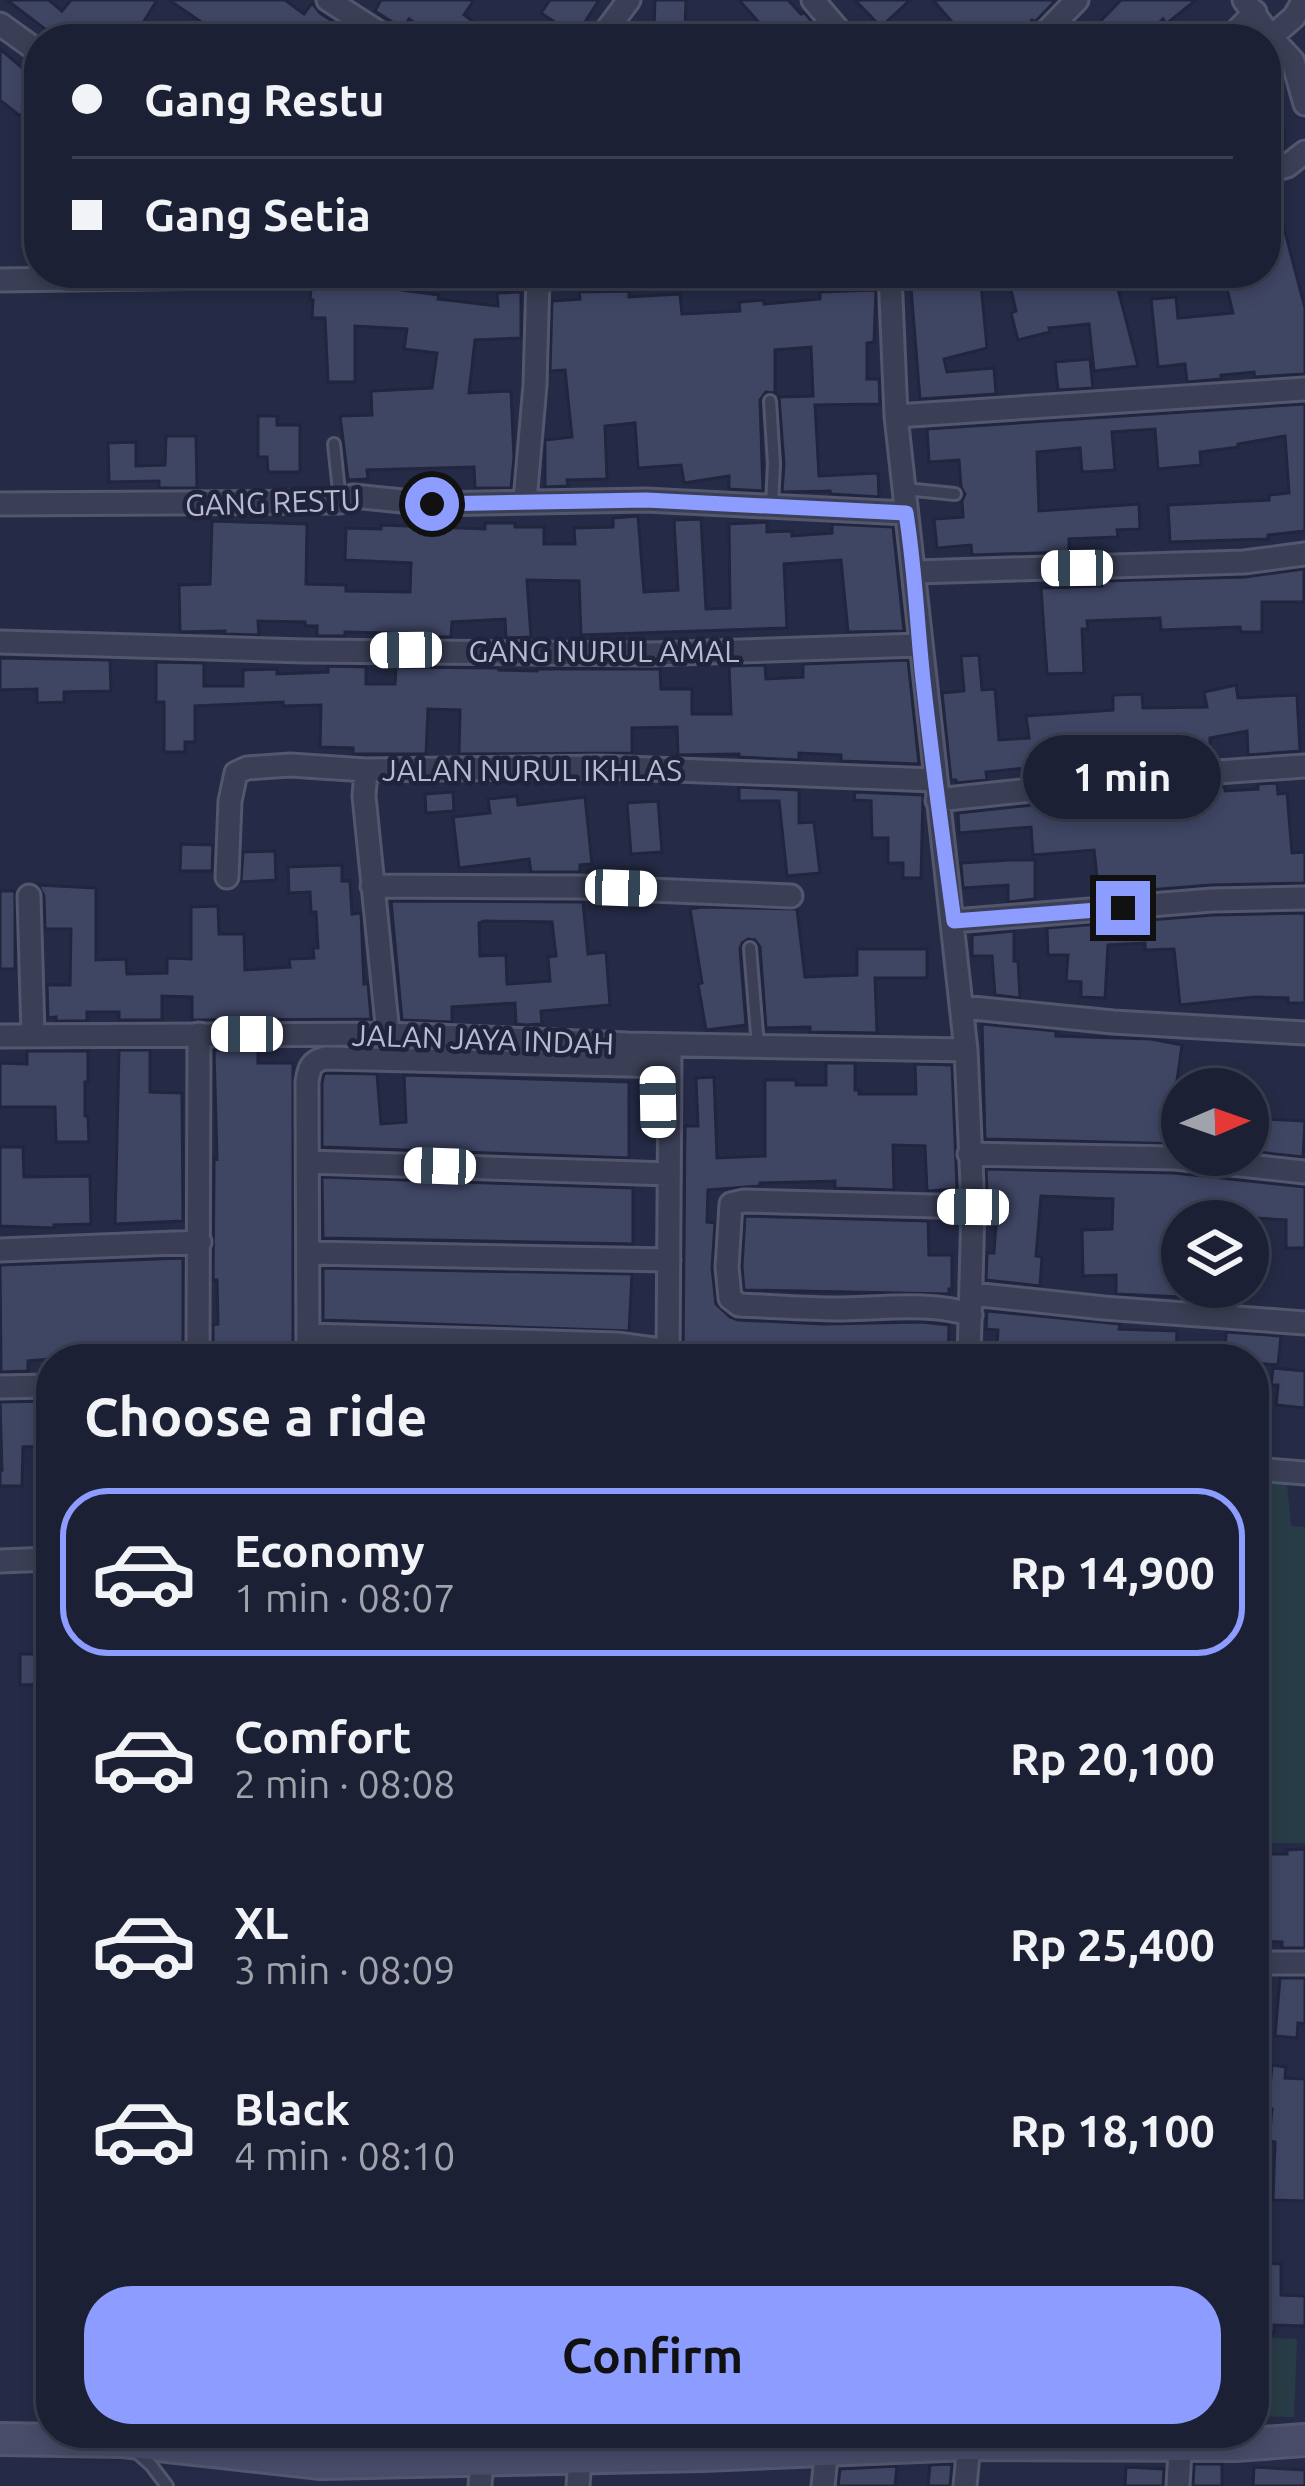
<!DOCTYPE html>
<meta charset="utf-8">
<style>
:root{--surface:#1c2034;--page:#25283c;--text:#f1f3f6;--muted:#a0a3ac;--line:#3a3e4f;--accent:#8d9cff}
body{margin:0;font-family:Ubuntu,sans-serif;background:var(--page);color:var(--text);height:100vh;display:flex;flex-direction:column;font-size:45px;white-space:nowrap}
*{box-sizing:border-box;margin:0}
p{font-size:39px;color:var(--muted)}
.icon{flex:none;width:66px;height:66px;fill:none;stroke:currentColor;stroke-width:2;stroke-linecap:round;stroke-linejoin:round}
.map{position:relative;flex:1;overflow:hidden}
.side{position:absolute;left:36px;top:1344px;width:1233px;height:1104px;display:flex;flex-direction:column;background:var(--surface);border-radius:48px;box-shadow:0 6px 18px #0003,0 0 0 3px var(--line)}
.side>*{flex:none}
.guide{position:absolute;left:24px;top:24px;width:1257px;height:264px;border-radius:48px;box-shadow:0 6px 18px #0003,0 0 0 3px var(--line);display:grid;align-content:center;height:264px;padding:0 48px;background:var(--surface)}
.needle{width:78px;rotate:88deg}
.fabs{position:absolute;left:1161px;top:1068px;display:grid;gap:24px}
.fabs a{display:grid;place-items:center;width:108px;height:108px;border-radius:50%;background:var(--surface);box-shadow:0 6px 18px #0003,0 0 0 3px var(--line);font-size:60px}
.end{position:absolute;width:54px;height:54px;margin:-27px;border:15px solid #8d9cff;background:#111;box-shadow:0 0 0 6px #111}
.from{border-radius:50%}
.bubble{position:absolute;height:84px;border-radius:42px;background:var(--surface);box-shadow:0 6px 18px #0003,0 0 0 3px var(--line);font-size:39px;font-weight:600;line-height:84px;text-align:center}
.car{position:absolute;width:36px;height:72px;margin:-36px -18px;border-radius:15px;box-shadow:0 0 9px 3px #0007;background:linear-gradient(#fff 24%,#345 0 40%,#fff 0 76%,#345 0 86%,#fff 0)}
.guide b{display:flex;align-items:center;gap:42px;height:114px;font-size:45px}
.guide b+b{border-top:3px solid var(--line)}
.guide i{width:30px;height:30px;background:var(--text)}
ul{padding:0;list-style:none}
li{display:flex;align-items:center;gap:36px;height:168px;margin:0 24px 18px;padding:0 24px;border:6px solid transparent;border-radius:48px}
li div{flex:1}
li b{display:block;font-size:45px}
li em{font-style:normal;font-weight:600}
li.active{border-color:var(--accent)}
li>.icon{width:108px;height:108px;stroke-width:1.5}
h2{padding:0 48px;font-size:54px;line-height:144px}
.cta{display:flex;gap:24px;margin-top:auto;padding:24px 48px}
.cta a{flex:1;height:138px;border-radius:48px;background:var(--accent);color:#111;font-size:48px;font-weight:600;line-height:138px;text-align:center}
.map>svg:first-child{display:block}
</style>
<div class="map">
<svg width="1305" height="2486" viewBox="0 0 1305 2486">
<rect width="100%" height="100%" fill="#252b46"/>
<!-- green -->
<path fill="#283c47" d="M1254,1473L1286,1476L1291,1526L1305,1527V1843H1254Z
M1254,2337L1297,2339L1294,2417L1254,2416Z"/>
<!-- building -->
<path fill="#3f4664" stroke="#21253d" stroke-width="3" fill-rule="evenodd" d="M7,0H49L62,11L71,0H157L141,26L159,39H58Z
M169,0H285L304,14L312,3L320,13L361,39H251L230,25L219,39L199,25L201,22Z
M381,0H474L464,15L497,39H438L409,19L403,29L375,11Z
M550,0H599L576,36L541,13Z
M655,0H686L685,30L654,29Z
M739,0H788L801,14L804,12L826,39H782L775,31L770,35Z
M855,0H910L881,27Z
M933,0H1056L1035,22L1032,20L1015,39H949L959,30Z
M1121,0H1196L1166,24L1163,19L1143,39H1104L1093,29Z
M0,49L39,82V93L20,116L0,100Z
M1284,130L1285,148L1269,156L1267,132Z
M1273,186L1305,308V374L1255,377L1254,372L1221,375V379L1187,382L1185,364L1158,367L1151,299L1176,297L1178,318L1233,313L1223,273H1266V187Z
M944,273H980L987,348L944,359L947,372L994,368L996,394L920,399L911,288L918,285L924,275Z
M1007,273H1157L1158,279L1118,289L1138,366L1094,371L1089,324L1049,328L1050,332L1018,340L1011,313L1016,311Z
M331,280L347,281V284L394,287V289L439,295L438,299L498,306L497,293L521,292V338L475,340L469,393L511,391L514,458L511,488H475L474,467L367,470L368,479L348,480L340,416L372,415L371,391L432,388L437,353L404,349L407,329L355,326V382H328L325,318H312L313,300H310L311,289L326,286Z
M876,290L874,342L867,343V379H879L880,404L815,405L819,476L878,473L879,497L831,494L830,491L782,492L784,464L779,397L813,396L811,347L775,350V393L766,392L760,400L763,491L729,489V476L684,483L681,465L638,468L635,423L605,426L607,479L567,480L568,486L545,487V440L572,437L565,370L550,371L552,301L580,299L579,292L629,291V297L680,294L682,314L740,311L739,302L764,300V304L820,299V292Z
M1090,359L1093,388L1058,390L1055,362Z
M1305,404V531L1268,535V539L1170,542L1168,505L1269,500V495L1289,493L1285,436L1238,444V447L1200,452L1201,465L1158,469L1155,429L1112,432L1115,470L1082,472L1080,448L1037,452L1039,511L1139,504L1140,529L1117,530L1118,537L1069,539V552L972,555L971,545L937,548L934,519L963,517L962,501L965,494L961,487L959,460L929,462L927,429Z
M258,416H277V425H300V472H268L267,457H258Z
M166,436H196L197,488H159V481L109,482L108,443L136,442V466L165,465Z
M638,516L644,592L678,590L674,520L701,519L706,609L730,608L729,524L767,522V532L792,531V536L832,533V524L893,527L904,631L848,632L841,560L784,564L787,628L581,635L579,581L527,580L531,637L506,638L505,619L452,622L451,637H396L389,633L345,632V636H317V626H305V622L258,621L259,635L225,634V631L180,632L179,585L210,584L212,521L307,524L306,584L346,585V591L410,592L411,563L345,560L346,528L381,529V525L485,529V523H515V527H544V544H575L574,528L613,527V518Z
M1304,569V602H1262V632H1241L1240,627L1161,630L1160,618L1087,621L1088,629H1082L1084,673L1047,674L1041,588L1102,586V581L1245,577Z
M979,655L982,690L995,689L999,740L1029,738L1026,716L1113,710V695L1142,694L1143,708L1207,707L1204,692L1236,685L1238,698L1297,695L1300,751L1248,755L1247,731L1210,738V748L1154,749V739L1096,742L1098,768L1073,770V763L986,772L987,780L956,783V780H951L942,693L964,691L961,656Z
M0,658L110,660L111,691L64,692V702L37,703V689L0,690Z
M908,660L919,764L841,761V755L799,753V760L739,757V754L678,755L677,727L632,728V753L459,754L460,710L428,709L426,754H353V748L320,747L321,705L283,706V702L195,706V742H185V752H164V702H156V662L204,663V686H243V670L277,669V674L328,672V666L366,667V684H395L396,667L499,668V670L537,671L538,669H660L661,689H692V714H731L729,666L765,665L766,679L803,677V664Z
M1277,783L1278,794L1287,793L1292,853L1305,852V883L1211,885L1099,894L1094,850L1033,855L1031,827L959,833L958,813L1096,798L1097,807L1128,805V801L1148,800L1147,793L1225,787V791L1258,789V784Z
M739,787L799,790V823L814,822L820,873L787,876L779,801H739Z
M453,792L454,811L426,813L425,794Z
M855,792L923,795L921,878H903V863H888V838H872L871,801L854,800Z
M517,796L518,805L585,797L592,864L580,865V872H531L529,859L459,868L453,817L490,813L488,799Z
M658,801L662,852L631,854L627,803Z
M181,844L213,845L212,871H180Z
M275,851L276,880L241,882L243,852Z
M1009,860H1035V899L1008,902V885L963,888L961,863Z
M342,865V881H350L352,914L361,913L364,984L368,983L371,1019L192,1020V997L162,996V1020H119V1012H87V1021H56V1017L48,1018L47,985H70L71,929H45L44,896L38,885L96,888V960L126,959L127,974L167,973V958L191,959V907L218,906L219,934H244L245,970L290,967L289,959L314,958L313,948H318L316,912H311L310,892L289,893L288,867Z
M0,891H15V969H0Z
M391,901L583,902L588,954L606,952L610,1005L541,1011L542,1024L526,1025L516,1024L515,1003L452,1007V1022L402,1020ZM484,921L552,922L556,956L548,957L550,981L507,984L506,955L480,956L479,923Z
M702,907L797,909L805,977L857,975V949H927V978H875L877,1033L810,1032V1027L766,1028L760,947L755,940L748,939L742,943L740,949L746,1025L706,1030L698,984L702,983L690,909Z
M1305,913V1003H1288V998L1254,997L1180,1005L1174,949L1145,950V943L1108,945L1105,998L1081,997V982L1066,981L1068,955H1048L1047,928L1213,915Z
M1014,931V961H1018L1020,998L995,995L992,956H972V935Z
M982,1024L1056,1031V1036L1151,1039L1182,1045L1173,1109H1182V1144L985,1139Z
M119,1050H150V1092L182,1093L183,1221L115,1224Z
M214,1050H258V1063H293V1359H216L215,1345H213V1325L218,1324L217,1280H213L214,1175V1158L217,1159Z
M27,1051H88V1082H85V1116H88L89,1142H56L55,1107H0V1063L27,1064Z
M826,1063H855V1090H859V1094H916L915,1064L952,1065L957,1189L927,1191L925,1146L893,1145L894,1190L835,1188V1181L760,1183V1186L708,1190L707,1222L715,1223L712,1268L716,1304L730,1317L738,1320L824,1324L922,1322L949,1325L948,1359L788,1357V1346L748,1344V1357L683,1359L685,1126H698L696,1078L714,1077L717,1158L765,1156V1080H796V1085H826Z
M328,1073L377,1074L381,1124L406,1122L404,1075L629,1082V1158L322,1147V1083L324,1074Z
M1248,1118L1305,1121L1303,1157L1248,1151Z
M0,1147H23L24,1177L90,1176L91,1224L54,1225V1228L0,1226Z
M986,1169L1174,1173L1305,1187V1248H1286V1220L1195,1214V1221H1182V1297L1116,1294V1275L1083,1276L1082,1230L1112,1229L1113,1199L1041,1196L1036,1256L1042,1257L1040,1286L986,1280L987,1253H994L998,1195H987Z
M322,1177L633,1188V1244L323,1238Z
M745,1216L928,1221L929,1255H952V1289H949V1294L744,1290L742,1267Z
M183,1258V1359H51L28,1361V1371L1,1372L0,1265Z
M323,1268L632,1274L629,1331L323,1320Z
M987,1311L1120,1324L1119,1329L1177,1331L1176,1359H1138L1077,1348L1076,1359H996L998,1330L986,1329Z
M1226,1332L1281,1336L1278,1365L1254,1363V1359L1225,1357Z
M323,1350L616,1359H323Z
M1273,1368L1305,1371V1408L1276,1405L1278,1385H1271Z
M51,1401V1446L23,1447L22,1486H0V1470H2L0,1402Z
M20,1654H51V1684L20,1685Z
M1305,1849V1948H1282V1942L1254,1941V1854H1287V1850Z
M1280,1978H1305V2024L1298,2023L1297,2038L1275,2036Z
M1272,2065L1286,2067L1285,2078L1305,2079V2201L1273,2200L1275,2142L1269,2141L1272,2109H1268Z
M1260,2263L1281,2264V2295L1305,2296V2326L1274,2325V2333L1254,2332Z
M948,2464L952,2465L950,2486H928L930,2465Z
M1194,2464H1222V2486H1193Z
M897,2466L895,2486H838L840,2469Z
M1126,2467L1164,2469L1163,2486H1125Z
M1254,2467L1305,2470V2486H1253Z"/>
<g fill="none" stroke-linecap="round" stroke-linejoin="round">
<defs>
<path id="lane" d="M770,401L774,464L772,505
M334,444L340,501
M905,489L955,494
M750,948L758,1046
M133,2449L151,2465L167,2486"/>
<path id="street" d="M328,0L389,39
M813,0L846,39
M1244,0L1271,37L1293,61L1305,104
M0,24L39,52
M1271,37L1294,17L1304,0
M600,39L629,0
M1039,39L1077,0
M1229,39L1255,12
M1266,172L1287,166L1305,152
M493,273L538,278L724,273
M739,273L826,277L909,273
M890,273L896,416L966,1050L973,1207L969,1359
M0,280L291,276L318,273
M896,416L1305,389
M525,501L535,385L538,278
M0,504L340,502L353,496L432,504L646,500L906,513
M915,572L1244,562L1305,554
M0,642L304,651L652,654L920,645
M366,770L364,796L388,1034
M937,800L1173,775L1305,766
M227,877L230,801L236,773L247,768L290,765L366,770L600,767L934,780
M372,886L579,887L791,896
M29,896L33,1034
M954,921L1212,900L1305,898
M962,1007L1113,1022L1305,1033
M0,1036L388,1034L628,1044L966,1050
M969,1154L1175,1158L1305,1172
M309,1162L669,1174
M0,1250L200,1242
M308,1253L669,1260
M972,1294L1104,1308L1305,1323
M971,1315C932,1301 878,1309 836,1309C804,1309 772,1306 739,1305L730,1298L727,1267L731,1204L744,1201L973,1207
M309,1335L617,1344L669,1351
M198,1359L199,1034
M308,1359L307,1082C309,1068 311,1061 326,1058L670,1066
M668,1359L670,1057
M0,1387L51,1386
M1254,1469L1305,1473
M0,1561L51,1559
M1254,1963H1305
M424,2433L426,2461
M480,2486L482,2460
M578,2486L580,2458
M823,2486L827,2448
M965,2486L969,2444
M1178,2486L1181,2434"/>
<path id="secondary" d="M0,2439L123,2441L321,2463L702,2455L969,2444L1235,2445L1305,2440"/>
</defs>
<!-- lane casing -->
<use href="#lane" stroke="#53566d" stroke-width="16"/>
<!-- street casing -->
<use href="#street" stroke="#53566d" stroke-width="27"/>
<!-- secondary casing -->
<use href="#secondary" stroke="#53566d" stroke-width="36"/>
<!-- lane -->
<use href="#lane" stroke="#3a3f55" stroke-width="10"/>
<!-- street -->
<use href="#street" stroke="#3a3f55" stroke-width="21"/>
<!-- secondary -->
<use href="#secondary" stroke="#484c69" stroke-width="30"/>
</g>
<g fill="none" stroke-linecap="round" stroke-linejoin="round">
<!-- route -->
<path stroke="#8d9cff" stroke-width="15" d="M432,504L646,500L906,513C915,569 917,624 923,680C932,761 943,841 954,921L1123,908"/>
</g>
<g text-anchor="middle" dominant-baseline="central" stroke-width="9" stroke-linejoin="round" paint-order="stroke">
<!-- street labels -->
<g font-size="30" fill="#b8bbcf" stroke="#1f233b">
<text transform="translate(273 502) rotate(-2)">GANG RESTU</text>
<text x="604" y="651">GANG NURUL AMAL</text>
<text x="532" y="770">JALAN NURUL IKHLAS</text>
<text transform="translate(483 1039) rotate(2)">JALAN JAYA INDAH</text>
</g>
</g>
</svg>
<div class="fabs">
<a><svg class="needle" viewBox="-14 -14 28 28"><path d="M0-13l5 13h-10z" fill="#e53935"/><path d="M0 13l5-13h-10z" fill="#a0a3ac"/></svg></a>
<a><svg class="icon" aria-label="layers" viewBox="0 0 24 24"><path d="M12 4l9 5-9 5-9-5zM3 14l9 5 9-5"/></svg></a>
</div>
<i class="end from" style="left:432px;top:504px"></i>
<i class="end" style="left:1123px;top:908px"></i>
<div class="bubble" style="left:1023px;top:735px;width:198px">1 min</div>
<i class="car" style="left:1077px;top:568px;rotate:269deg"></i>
<i class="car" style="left:406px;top:650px;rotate:269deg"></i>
<i class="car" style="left:621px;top:888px;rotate:92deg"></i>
<i class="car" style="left:247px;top:1034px;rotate:270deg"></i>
<i class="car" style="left:658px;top:1102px;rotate:359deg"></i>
<i class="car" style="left:440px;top:1166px;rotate:272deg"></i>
<i class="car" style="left:973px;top:1207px;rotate:271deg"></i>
<div class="guide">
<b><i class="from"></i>Gang Restu</b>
<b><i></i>Gang Setia</b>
</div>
<section class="side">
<h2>Choose a ride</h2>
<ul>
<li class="active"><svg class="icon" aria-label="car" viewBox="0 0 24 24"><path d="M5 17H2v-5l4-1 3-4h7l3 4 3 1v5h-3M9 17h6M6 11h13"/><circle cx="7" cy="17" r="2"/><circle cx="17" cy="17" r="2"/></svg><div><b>Economy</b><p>1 min · 08:07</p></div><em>Rp 14,900</em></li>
<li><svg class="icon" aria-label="car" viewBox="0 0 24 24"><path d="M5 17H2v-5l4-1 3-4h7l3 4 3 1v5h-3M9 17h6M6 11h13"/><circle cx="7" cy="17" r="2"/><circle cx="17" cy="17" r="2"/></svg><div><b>Comfort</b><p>2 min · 08:08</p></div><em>Rp 20,100</em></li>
<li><svg class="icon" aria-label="car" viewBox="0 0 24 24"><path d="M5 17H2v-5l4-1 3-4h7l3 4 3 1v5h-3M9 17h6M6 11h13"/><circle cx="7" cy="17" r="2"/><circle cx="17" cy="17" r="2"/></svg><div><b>XL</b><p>3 min · 08:09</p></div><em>Rp 25,400</em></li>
<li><svg class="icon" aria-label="car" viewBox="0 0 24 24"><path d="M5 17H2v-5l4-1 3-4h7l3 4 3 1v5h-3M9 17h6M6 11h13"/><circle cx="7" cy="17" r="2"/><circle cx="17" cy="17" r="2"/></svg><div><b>Black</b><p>4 min · 08:10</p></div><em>Rp 18,100</em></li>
</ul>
<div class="cta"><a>Confirm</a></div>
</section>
</div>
